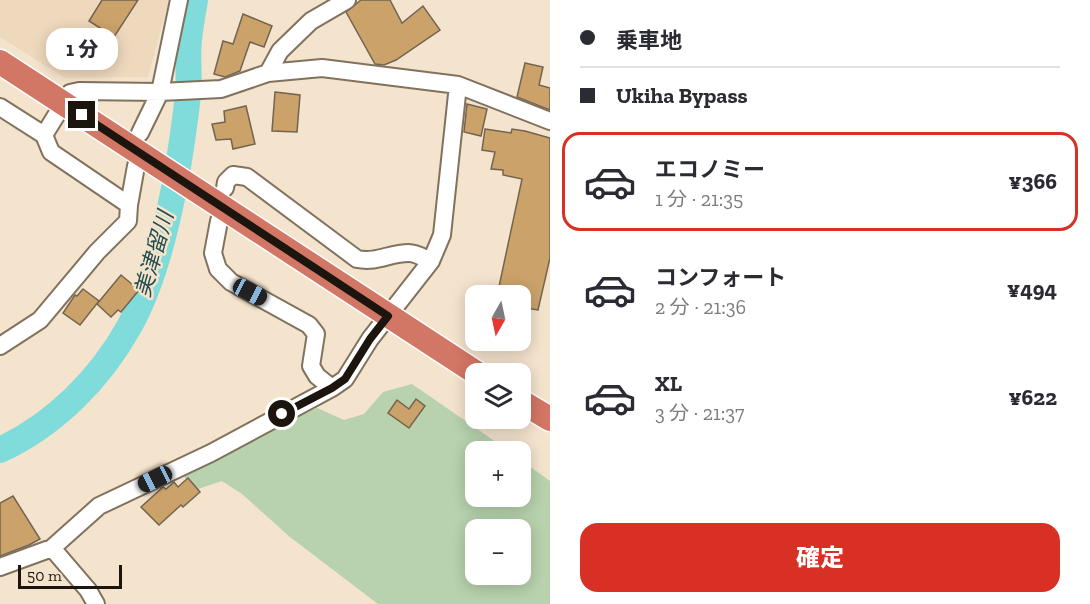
<!DOCTYPE html>
<html lang="ja">
<meta charset="utf-8">
<style>
:root{--surface:#fff;--page:#f7f7f7;--text:#2b2b33;--muted:#7c7c81;--line:#e1e1e2;--accent:#d93025}
body{margin:0;font-family:"Zilla Slab","Noto Sans JP",serif;background:var(--page);color:var(--text);height:100vh;display:flex;flex-direction:column;font-size:22px;white-space:nowrap}
*{box-sizing:border-box;margin:0}
p{font-size:20px;color:var(--muted)}
.icon{flex:none;width:33px;height:33px;fill:none;stroke:currentColor;stroke-width:2;stroke-linecap:round;stroke-linejoin:round}
.map{position:relative;flex:1;overflow:hidden}
.sheet{display:flex;flex-direction:column;background:var(--surface);width:540px}
.sheet>*{flex:none}
.hud{display:grid;align-content:center;height:132px;padding:0 30px;background:var(--surface)}
.needle{width:39px;rotate:189deg}
.buttons{position:absolute;left:465px;top:285px;display:grid;gap:12px}
.buttons a{display:grid;place-items:center;width:66px;height:66px;border-radius:12px;background:var(--surface);box-shadow:0 3px 15px #0003;font-size:30px}
.scale{position:absolute;left:18px;bottom:15px;width:104px;box-sizing:border-box;padding-left:6px;border:3px solid #1b150d;border-top:0;font-size:16px;line-height:21px;white-space:nowrap;color:#1b150d;-webkit-text-stroke:4px #f4e3cd;paint-order:stroke}
.end{position:absolute;width:27px;height:27px;margin:-14px;border:8px solid #1b150d;background:#fff;box-shadow:0 0 0 3px #fff}
.from{border-radius:50%}
.bubble{position:absolute;height:42px;border-radius:18px;background:var(--surface);box-shadow:0 3px 15px #0003;font-size:20px;font-weight:800;line-height:42px;text-align:center}
.car{position:absolute;width:18px;height:36px;margin:-18px -9px;border-radius:8px;box-shadow:0 0 4px 2px #0007;background:linear-gradient(#222 24%,#8ab4d8 0 40%,#222 0 76%,#8ab4d8 0 86%,#222 0)}
.hud b{display:flex;align-items:center;gap:21px;height:57px;font-size:22px}
.hud b+b{border-top:2px solid var(--line)}
.hud i{width:15px;height:15px;background:var(--text)}
ul{padding:0;list-style:none}
li{display:flex;align-items:center;gap:18px;height:99px;margin:0 12px 9px;padding:0 18px;border:3px solid transparent;border-radius:18px}
li div{flex:1}
li b{display:block;font-size:22px}
li em{font-style:normal;font-weight:800}
li.current{border-color:var(--accent)}
li>.icon{width:54px;height:54px;stroke-width:1.5}
.action{display:flex;gap:12px;margin-top:auto;padding:12px 30px}
.action a{flex:1;height:69px;border-radius:18px;background:var(--accent);color:#fff;font-size:24px;font-weight:800;line-height:69px;text-align:center}
main{display:flex;flex:1;min-height:0}
.map>svg:first-child{display:block}
</style>
<main>
<div class="map">
<svg width="550" height="604" viewBox="0 0 550 604">
<rect width="100%" height="100%" fill="#f4e3cd"/>
<!-- built -->
<path fill="#efd9bd" d="M0,0H169L148,77L65,78L0,37Z"/>
<!-- green -->
<path fill="#b7d2ad" fill-rule="evenodd" d="M412,384L509,451L476,452V496H520L521,460L550,481V604H378L290,537L242,494L222,481L195,490L182,474L317,408L344,420L364,414L383,392ZM476,530H520V574H476Z"/>
<g fill="none" stroke-linecap="round" stroke-linejoin="round">
<!-- river -->
<path stroke="#80dbdb" stroke-width="26" d="M0,450C54,425 100,379 129,327C164,265 180,165 188,95C190,77 187,58 189,40C190,27 193,13 195,0"/>
</g>
<!-- building -->
<path fill="#cba26a" stroke="#736451" stroke-width="1.5" d="M102,0H138L114,37L89,21Z
M361,0H390L402,23L423,6L440,30L396,60L384,65L375,64L346,12Z
M243,14L272,26L264,47L250,42L240,71L225,77L214,74L223,41L233,44Z
M525,63L543,67L539,85L550,88V110L517,97Z
M275,92L300,95L297,132L272,131Z
M467,104L487,109L481,136L464,132Z
M246,106L255,144L233,149L231,139L216,140L212,124L225,122L224,111Z
M485,129L511,133L512,129L525,131L550,138V258L538,310L520,307V296H497L522,179L503,175V170L491,169L495,152L482,150Z
M121,275L139,290L121,312L118,310L111,317L97,304Z
M83,289L99,301L80,325L63,313L75,295L77,296Z
M416,399L425,406L409,428L388,413L397,400L409,409Z
M188,478L200,492L183,507L181,505L159,525L141,507L163,487L166,489L174,482L178,487Z
M13,496L40,539L29,545L0,556V503Z"/>
<g fill="none" stroke-linecap="round" stroke-linejoin="round">
<defs>
<path id="minor" d="M268,73L280,51L311,21L347,0
M0,107L44,135L51,152L129,205L136,166
M140,133L160,92L179,0
M44,135L70,93L79,91L160,92L221,89L268,73L322,68L458,85L550,121
M225,188L226,182L233,175L247,177L357,259C378,263 389,253 409,253C416,253 424,258 431,261
M219,221L213,253L218,269L231,282L309,325L316,334L311,366L317,376L332,388
M0,346L40,320L97,252L128,221L129,205
M52,548L88,590L96,604
M0,567L52,548L99,506L211,453L332,388L345,379L370,339L431,261L442,235L458,85"/>
<path id="highway" d="M0,62L478,374
M520,401L550,419"/>
</defs>
<!-- minor casing -->
<use href="#minor" stroke="#81725e" stroke-width="20"/>
<!-- highway casing -->
<use href="#highway" stroke="#fff" stroke-width="27"/>
<!-- minor -->
<use href="#minor" stroke="#fff" stroke-width="16"/>
<!-- highway -->
<use href="#highway" stroke="#d27665" stroke-width="24"/>
</g>
<g fill="none" stroke-linecap="round" stroke-linejoin="round">
<!-- route -->
<path stroke="#1b150d" stroke-width="8" d="M82,115L388,316L370,339L345,379L332,388L282,414"/>
</g>
<g text-anchor="middle" dominant-baseline="central" stroke-width="5" stroke-linejoin="round" paint-order="stroke">
<!-- water labels -->
<g font-size="22" font-style="italic" fill="#244e4e" stroke="#f4e3cd">
<text transform="translate(154 254) rotate(-74)">美津留川</text>
</g>
</g>
</svg>
<div class="buttons">
<a><svg class="needle" viewBox="-14 -14 28 28"><path d="M0-13l5 13h-10z" fill="#e53935"/><path d="M0 13l5-13h-10z" fill="#7c7c81"/></svg></a>
<a><svg class="icon" aria-label="layers" viewBox="0 0 24 24"><path d="M12 4l9 5-9 5-9-5zM3 14l9 5 9-5"/></svg></a>
<a>+</a>
<a>−</a>
</div>
<div class="scale">50 m</div>
<i class="end from" style="left:282px;top:414px"></i>
<i class="end" style="left:82px;top:115px"></i>
<div class="bubble" style="left:46px;top:28px;width:72px">1 分</div>
<i class="car" style="left:250px;top:292px;rotate:118deg"></i>
<i class="car" style="left:155px;top:479px;rotate:244deg"></i>
</div>
<section class="sheet">
<div class="hud">
<b><i class="from"></i>乗車地</b>
<b><i></i>Ukiha Bypass</b>
</div>
<ul>
<li class="current"><svg class="icon" aria-label="car" viewBox="0 0 24 24"><path d="M5 17H2v-5l4-1 3-4h7l3 4 3 1v5h-3M9 17h6M6 11h13"/><circle cx="7" cy="17" r="2"/><circle cx="17" cy="17" r="2"/></svg><div><b>エコノミー</b><p>1 分 · 21:35</p></div><em>¥366</em></li>
<li><svg class="icon" aria-label="car" viewBox="0 0 24 24"><path d="M5 17H2v-5l4-1 3-4h7l3 4 3 1v5h-3M9 17h6M6 11h13"/><circle cx="7" cy="17" r="2"/><circle cx="17" cy="17" r="2"/></svg><div><b>コンフォート</b><p>2 分 · 21:36</p></div><em>¥494</em></li>
<li><svg class="icon" aria-label="car" viewBox="0 0 24 24"><path d="M5 17H2v-5l4-1 3-4h7l3 4 3 1v5h-3M9 17h6M6 11h13"/><circle cx="7" cy="17" r="2"/><circle cx="17" cy="17" r="2"/></svg><div><b>XL</b><p>3 分 · 21:37</p></div><em>¥622</em></li>
</ul>
<div class="action"><a>確定</a></div>
</section>
</main>
